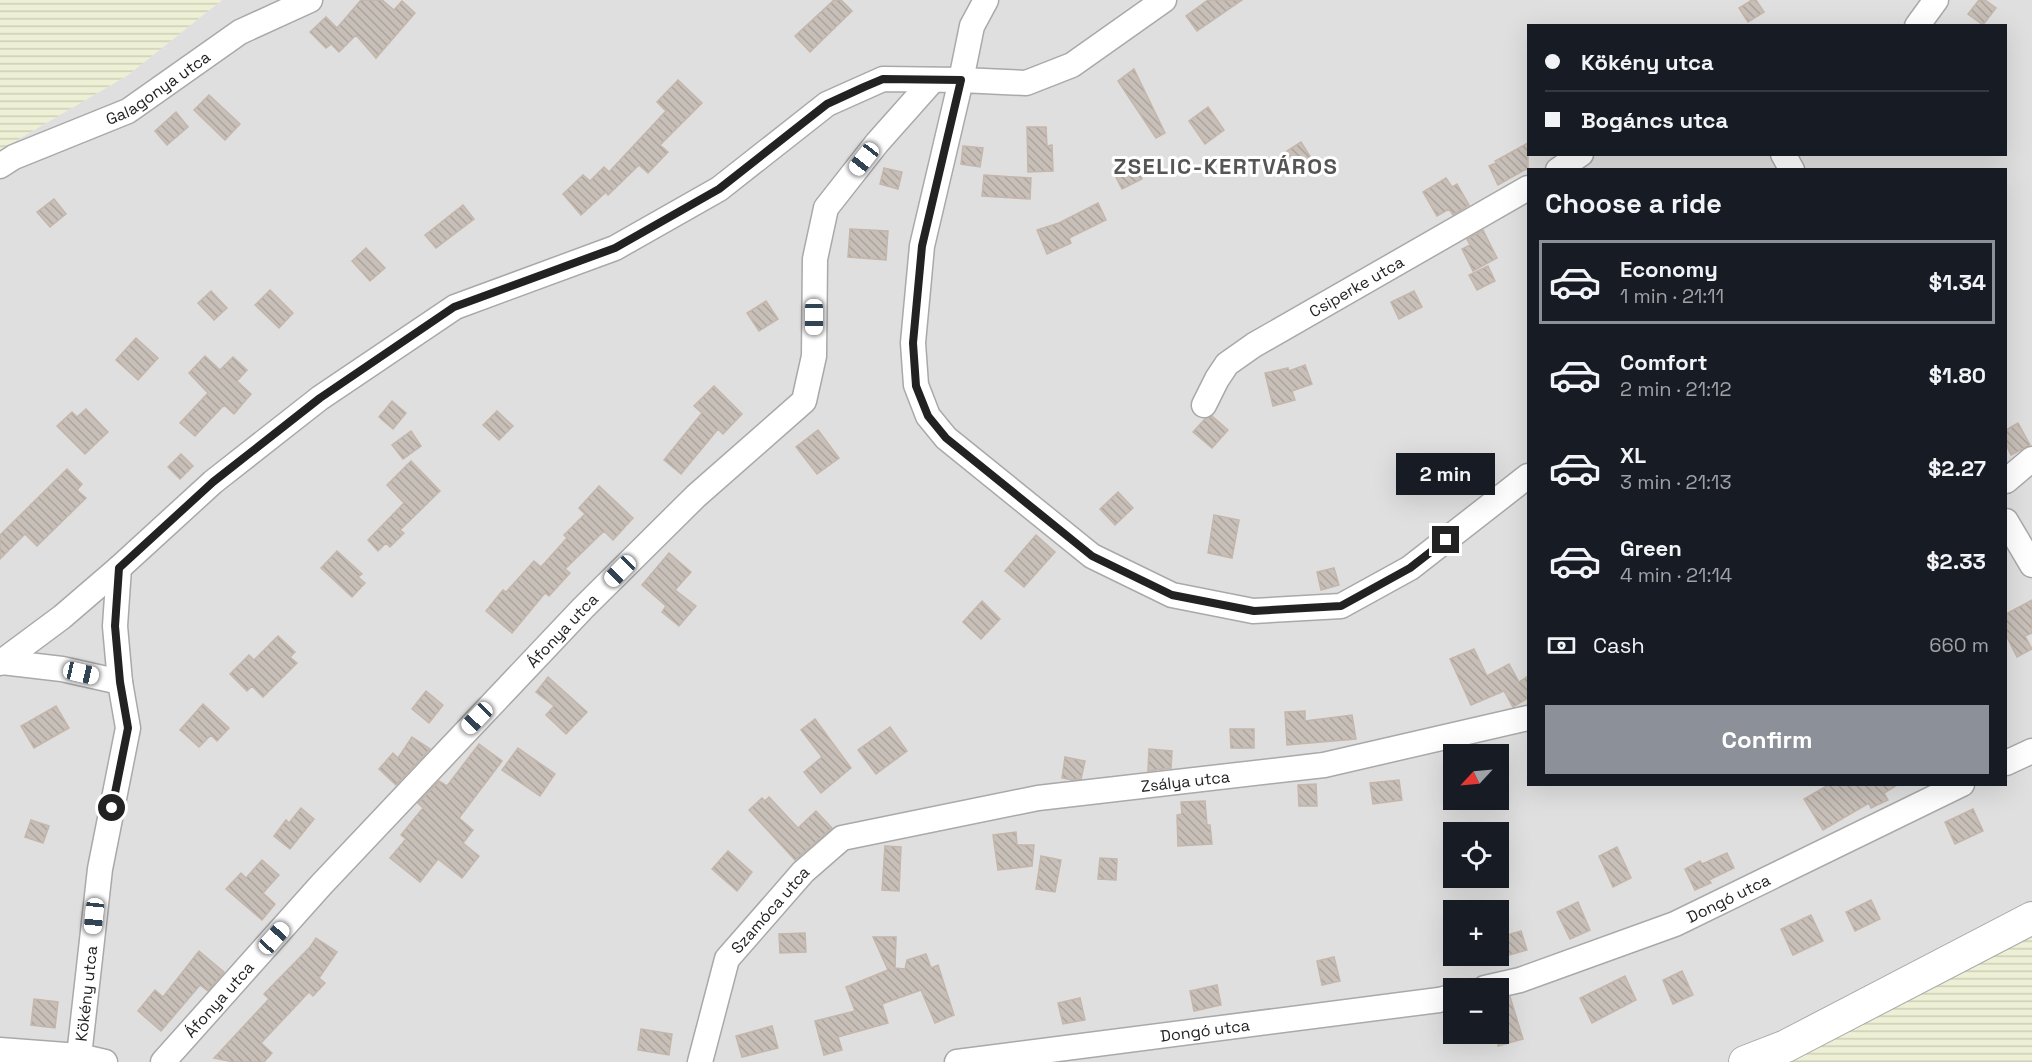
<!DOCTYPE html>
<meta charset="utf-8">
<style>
:root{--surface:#171b24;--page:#242831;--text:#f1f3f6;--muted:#9ea1a6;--line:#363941;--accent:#8c9099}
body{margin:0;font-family:"Space Grotesk",sans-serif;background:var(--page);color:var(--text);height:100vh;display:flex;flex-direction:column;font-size:22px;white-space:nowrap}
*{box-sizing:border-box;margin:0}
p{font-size:20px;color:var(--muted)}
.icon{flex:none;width:33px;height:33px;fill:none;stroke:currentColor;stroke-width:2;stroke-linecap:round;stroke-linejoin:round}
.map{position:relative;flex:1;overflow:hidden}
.drawer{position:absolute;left:1527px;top:168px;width:480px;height:618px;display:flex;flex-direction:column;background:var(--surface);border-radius:0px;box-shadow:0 6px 24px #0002}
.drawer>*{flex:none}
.top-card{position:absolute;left:1527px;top:24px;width:480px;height:132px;border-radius:0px;box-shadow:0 6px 24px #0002;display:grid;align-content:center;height:132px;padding:0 18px;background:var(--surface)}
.needle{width:39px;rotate:244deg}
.controls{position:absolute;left:1443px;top:744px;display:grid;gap:12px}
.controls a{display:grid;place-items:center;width:66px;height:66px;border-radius:0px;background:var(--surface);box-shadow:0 6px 24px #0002;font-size:30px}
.end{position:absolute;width:27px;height:27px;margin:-14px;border:8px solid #222;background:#fff;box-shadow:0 0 0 3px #fff}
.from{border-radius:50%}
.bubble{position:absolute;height:42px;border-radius:0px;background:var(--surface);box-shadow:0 6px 24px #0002;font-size:20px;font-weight:600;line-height:42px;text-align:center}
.car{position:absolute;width:18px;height:36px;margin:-18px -9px;border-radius:8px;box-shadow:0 0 4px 2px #0007;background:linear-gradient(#fff 24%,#345 0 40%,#fff 0 76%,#345 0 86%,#fff 0)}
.top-card b{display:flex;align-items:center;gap:21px;height:57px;font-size:22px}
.top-card b+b{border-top:2px solid var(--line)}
.top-card i{width:15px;height:15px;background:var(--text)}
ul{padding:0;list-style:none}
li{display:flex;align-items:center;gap:18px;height:84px;margin:0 12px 9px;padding:0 6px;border:3px solid transparent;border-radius:0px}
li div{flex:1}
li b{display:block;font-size:22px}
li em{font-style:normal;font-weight:600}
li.active{border-color:var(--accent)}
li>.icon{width:54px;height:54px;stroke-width:1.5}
h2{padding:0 18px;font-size:27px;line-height:72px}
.pay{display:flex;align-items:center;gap:15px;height:66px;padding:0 18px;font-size:22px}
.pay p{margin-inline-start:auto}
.primary-button{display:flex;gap:12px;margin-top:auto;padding:12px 18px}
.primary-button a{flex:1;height:69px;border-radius:0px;background:var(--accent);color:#fff;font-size:24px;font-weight:600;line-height:69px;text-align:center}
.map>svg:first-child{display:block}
</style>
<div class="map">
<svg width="2032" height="1062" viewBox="0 0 2032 1062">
<defs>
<pattern id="farmland-rules" width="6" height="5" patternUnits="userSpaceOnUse" patternTransform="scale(1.5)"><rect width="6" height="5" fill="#eef0d5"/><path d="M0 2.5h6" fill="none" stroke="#ccceb7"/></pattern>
<pattern id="building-back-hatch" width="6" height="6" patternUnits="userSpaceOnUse" patternTransform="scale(1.5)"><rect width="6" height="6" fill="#c7bfb8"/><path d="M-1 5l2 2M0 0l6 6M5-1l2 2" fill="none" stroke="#aba49e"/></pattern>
</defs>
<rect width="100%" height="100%" fill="#f2efe9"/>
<!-- residential -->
<path fill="#e0dfdf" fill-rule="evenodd" d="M222,0H2032V936L1786,1062H0V150L128,75ZM1528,26H2006V154H1528ZM1528,170H2006V784H1528ZM1454,754H1498V800H1454ZM1454,832H1498V878H1454ZM1454,910H1498V956H1454ZM1454,988H1498V1034H1454Z"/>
<!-- farmland -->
<path fill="url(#farmland-rules)" d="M0,0H222L128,75L0,150Z
M2032,936V1062H1786L1794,1059Z"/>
<!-- building -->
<path fill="url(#building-back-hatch)" stroke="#c4b6ab" stroke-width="1.5" d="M361,0H382L394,10L402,1L415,13L376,58L356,35L339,52L331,44L326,48L310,32L326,17L337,28Z
M834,0H841L852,11L810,52L795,36Z
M1208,0H1242L1197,31L1186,16Z
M1752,0H1756L1764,12L1748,22L1739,8Z
M1979,0H1985L1996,8L1983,25L1968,14Z
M1134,69L1165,133L1156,138L1118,81Z
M678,80L702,103L660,145L668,152L648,173L639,165L608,195L606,192L581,215L563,194L583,175L590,181L604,167L609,172L666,111L657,102Z
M209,95L240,124L225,140L194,110Z
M1208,107L1224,130L1205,144L1189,121Z
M176,112L188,127L167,145L155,131Z
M1027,127H1046L1047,146L1052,145L1053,171L1028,172Z
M1301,142L1311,158L1296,166L1287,151Z
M1528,143V168L1498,185L1489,166L1496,163L1495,161Z
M963,146L983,148L980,167L961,164Z
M1134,161L1142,179L1122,189L1113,171Z
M884,168L902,172L898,189L880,184Z
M984,175L1031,178L1030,199L982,196Z
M1446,178L1452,187L1457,184L1469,205L1453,215L1449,209L1437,216L1423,192Z
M54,199L66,214L50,227L37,212Z
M1098,203L1106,220L1069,238L1071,243L1047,254L1037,230L1059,223Z
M463,205L474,219L436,248L425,235Z
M850,229L888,231L886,260L848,257Z
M1483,230L1497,258L1473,271L1462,249L1470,245L1467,239Z
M366,248L385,268L370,281L352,261Z
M1488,266L1495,281L1477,290L1469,275Z
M270,290L293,313L279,328L255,305Z
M211,291L227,308L214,320L198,303Z
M1414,291L1422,307L1399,319L1391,302Z
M766,301L778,319L759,331L747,313Z
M136,338L158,358L138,380L116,360Z
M205,356L220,370L233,357L247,370L237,381L251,394L234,414L224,405L195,436L180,423L208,393L189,373Z
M1305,365L1312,384L1292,391L1295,400L1273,406L1265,373L1288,368L1289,371Z
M714,386L742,414L723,434L718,429L681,474L664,460L702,413L694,406Z
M392,401L406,413L393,429L379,417Z
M86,409L108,432L85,454L57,426L72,412L77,417Z
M497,411L513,426L499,440L483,425Z
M1212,416L1228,430L1212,448L1193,432L1205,419Z
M2018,423L2030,445L2011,455L2006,444V430Z
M818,430L839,458L817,474L796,447Z
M411,431L421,446L403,459L392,445Z
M181,454L193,466L180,479L168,467Z
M411,461L440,491L400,530L404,533L390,547L386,543L378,551L368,540L404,503L387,485Z
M67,469L82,484L77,490L86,498L37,546L25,534L0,559V535Z
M599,486L633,518L613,540L604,531L565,569L570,573L549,596L545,593L512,633L486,611L503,590L506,592L534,561L541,567L567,538L564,535L585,514L579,508Z
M1118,492L1133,508L1115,525L1100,509Z
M1214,515L1239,520L1232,558L1208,553Z
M1036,535L1055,552L1024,587L1005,571Z
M337,551L362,574L358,577L365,583L352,597L321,568Z
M669,553L691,572L675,590L696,606L679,626L662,612L666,606L642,585Z
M1334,568L1339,585L1321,590L1317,572Z
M2032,600V633L2025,636L2032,649L2017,657L2006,635V614Z
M982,601L1000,619L981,639L963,622Z
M278,636L295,652L290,657L297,663L263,697L252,686L247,691L230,674L249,655L254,660Z
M1474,649L1487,676L1509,664L1519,682L1528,676V698L1513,707L1504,691L1471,705L1450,659Z
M548,677L587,712L566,734L546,715L554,706L536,692Z
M426,691L443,705L429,723L412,709Z
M203,704L229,728L217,741L211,735L199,747L180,730Z
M56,706L69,728L34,748L21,726Z
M1305,711V721L1352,715L1356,739L1287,745L1285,712Z
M815,719L851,768L821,793L804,772L822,757L801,730Z
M890,727L907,751L876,774L858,750Z
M1230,729H1254V748H1231Z
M412,737L430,749L396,785L379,769L393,753L398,758Z
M479,744L502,761L459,818L473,830L463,843L479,856L462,878L438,859L420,882L390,858L406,839L401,835L423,808L418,803L439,781L447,786Z
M518,748L555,774L540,796L502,770Z
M1149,749L1172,751L1171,768L1148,771Z
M1065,757L1085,761L1081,779L1072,780L1062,778Z
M1399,780L1402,800L1373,804L1370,783Z
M1316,784L1317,806H1299L1298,785Z
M1830,784H1899L1884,793L1888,800L1871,808L1869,803L1823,830L1804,799Z
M769,797L798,828L816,811L832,828L795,860L749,810L762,798L765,801Z
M1205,801L1207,825H1210L1212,844L1178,846L1177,815L1182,814L1181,802Z
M301,808L314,819L290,849L274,836L286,820L289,823Z
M1973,809L1983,831L1955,844L1945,822Z
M31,820L49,826L43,843L25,837Z
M1016,832L1017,845H1034L1032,866L998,870L993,835Z
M885,846L901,847L899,891L882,890Z
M1617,847L1631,878L1613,887L1599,856Z
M728,851L752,872L737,891L712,869Z
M1727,853L1734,868L1709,880L1711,883L1695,890L1685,869L1700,861L1702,864Z
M1041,856L1061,860L1055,892L1036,889Z
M1100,858L1117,859L1116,880L1098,879Z
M262,860L279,875L263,893L275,904L262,920L226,889L241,873L246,878Z
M1871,900L1880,919L1855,931L1846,912Z
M1578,902L1590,930L1570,939L1557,912Z
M1811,915L1823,941L1793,955L1781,929Z
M1521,931L1527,950L1509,955L1504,936Z
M805,933L806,952L780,953L779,934Z
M873,937H896L895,968L905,969L907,960L926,954L931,968L938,965L954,1015L935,1023L921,990L882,1004L888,1023L838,1037L842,1050L824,1055L815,1021L855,1011L846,987L888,970Z
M316,938L337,952L319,978L325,983L313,996L309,992L261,1043L272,1053L264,1062H233L214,1058L269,999L264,994L310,947Z
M199,951L224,972L208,991L200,985L161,1031L138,1011L155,990L163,997Z
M1334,957L1340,981L1322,985L1317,961Z
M1682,971L1693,995L1673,1004L1663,980Z
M1625,976L1636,1000L1592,1023L1580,998Z
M1217,985L1221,1005L1194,1011L1190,991Z
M1510,997L1523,1039L1498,1046V1000Z
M1080,998L1085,1020L1063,1024L1058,1003Z
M34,999L58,1002L55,1028L31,1025Z
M772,1026L778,1048L742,1057L736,1036Z
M641,1029L672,1034L669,1055L638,1050Z"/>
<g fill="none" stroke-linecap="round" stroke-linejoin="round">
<defs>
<g id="minor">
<path d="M1164,0L1072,65L1026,83L961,80L922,246L913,343L916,385L928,416L946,438L1092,556L1172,595L1253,611L1341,606L1410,568L1528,476"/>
<path d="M1917,26L1936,0"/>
<path d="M1783,154L1792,170"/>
<path id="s1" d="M0,166L14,157L128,111L240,32L310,0"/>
<path d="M1558,170L1581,154"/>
<path id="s2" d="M1204,405L1217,379L1227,364L1254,345L1528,188"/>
<path d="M2006,481L2032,459"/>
<path d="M2006,521L2032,565"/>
<path d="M2,662L62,669L120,682"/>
<path d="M0,663L62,617L119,568L213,482L320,398L455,307L615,248L719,189L827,104L883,79L961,80L972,26L986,0"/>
<path d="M2006,763L2032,751"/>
<path id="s3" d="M1485,988L1520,980L1675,924L1962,784"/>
<path d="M0,1050L79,1056L105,1062"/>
<path id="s4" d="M79,1056L100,869L128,728L120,682L115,626L119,568"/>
<path id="s5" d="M163,1062L321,885L583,608L696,496L804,401L814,356L815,259L826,208L877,143L933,80"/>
<path id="s6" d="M700,1062L727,959L803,872L842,838L1038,798L1324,765L1528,718"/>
<path id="s7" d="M957,1062L1439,1000L1454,996"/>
</g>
<path id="tertiary" d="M1745,1062L1786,1046L2032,918"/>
</defs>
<!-- minor casing -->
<use href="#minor" stroke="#a9a9a9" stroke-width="27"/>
<!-- tertiary casing -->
<use href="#tertiary" stroke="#a9a9a9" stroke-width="34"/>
<!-- minor -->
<use href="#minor" stroke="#fff" stroke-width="24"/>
<!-- tertiary -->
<use href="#tertiary" stroke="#fff" stroke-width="32"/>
</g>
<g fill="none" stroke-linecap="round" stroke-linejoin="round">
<!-- route -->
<path stroke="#222" stroke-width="8" d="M112,808L128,728L120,682L115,626L119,568L213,482L320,398L454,307L615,248L719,189L827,104L864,87L883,79L961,80L922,246L913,343L916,386L928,416L946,438L1092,556L1172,595L1254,611L1341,606L1410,568L1446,540"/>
</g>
<g text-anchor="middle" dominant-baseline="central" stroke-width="6" stroke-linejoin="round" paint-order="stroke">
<!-- street labels -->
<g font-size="16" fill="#222" stroke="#fff">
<text stroke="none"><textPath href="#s1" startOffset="177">Galagonya utca</textPath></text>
<text stroke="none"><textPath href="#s2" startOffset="198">Csiperke utca</textPath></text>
<text stroke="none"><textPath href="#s5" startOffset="588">Áfonya utca</textPath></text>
<text stroke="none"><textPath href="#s6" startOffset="622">Zsálya utca</textPath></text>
<text stroke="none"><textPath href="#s3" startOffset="260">Dongó utca</textPath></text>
<text stroke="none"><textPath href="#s6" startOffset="172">Szamóca utca</textPath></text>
<text stroke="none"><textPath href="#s4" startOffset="63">Kökény utca</textPath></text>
<text stroke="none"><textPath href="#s5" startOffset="84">Áfonya utca</textPath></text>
<text stroke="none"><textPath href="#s7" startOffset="250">Dongó utca</textPath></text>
</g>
<!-- district labels -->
<g font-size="22" font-weight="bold" letter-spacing="1.5" fill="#555" stroke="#fff">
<text x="1226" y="166">ZSELIC-KERTVÁROS</text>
</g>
</g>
</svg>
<div class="controls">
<a><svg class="needle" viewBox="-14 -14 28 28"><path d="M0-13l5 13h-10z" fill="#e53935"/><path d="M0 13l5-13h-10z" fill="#9ea1a6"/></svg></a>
<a><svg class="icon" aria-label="locate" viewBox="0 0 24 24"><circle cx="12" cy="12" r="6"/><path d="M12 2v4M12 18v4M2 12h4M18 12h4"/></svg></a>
<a>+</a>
<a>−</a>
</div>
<i class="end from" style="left:112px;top:808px"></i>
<i class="end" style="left:1446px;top:540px"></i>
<div class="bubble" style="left:1396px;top:453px;width:99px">2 min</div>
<i class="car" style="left:864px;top:159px;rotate:218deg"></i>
<i class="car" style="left:814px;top:317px;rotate:180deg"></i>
<i class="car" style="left:620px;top:571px;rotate:225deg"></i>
<i class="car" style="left:81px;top:673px;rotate:103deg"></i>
<i class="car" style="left:477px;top:718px;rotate:224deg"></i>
<i class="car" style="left:94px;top:916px;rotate:186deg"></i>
<i class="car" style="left:274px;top:938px;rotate:42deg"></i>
<div class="top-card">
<b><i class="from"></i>Kökény utca</b>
<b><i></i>Bogáncs utca</b>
</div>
<section class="drawer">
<h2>Choose a ride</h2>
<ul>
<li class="active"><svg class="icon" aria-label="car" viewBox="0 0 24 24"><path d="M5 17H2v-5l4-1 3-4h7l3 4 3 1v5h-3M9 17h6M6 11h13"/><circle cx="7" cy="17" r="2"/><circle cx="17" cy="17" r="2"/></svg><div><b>Economy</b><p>1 min · 21:11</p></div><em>$1.34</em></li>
<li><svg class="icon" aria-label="car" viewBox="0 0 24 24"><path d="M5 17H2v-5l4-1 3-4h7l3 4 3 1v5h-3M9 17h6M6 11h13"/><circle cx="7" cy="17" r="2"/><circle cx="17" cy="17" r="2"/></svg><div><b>Comfort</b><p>2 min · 21:12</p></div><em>$1.80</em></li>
<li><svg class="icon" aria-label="car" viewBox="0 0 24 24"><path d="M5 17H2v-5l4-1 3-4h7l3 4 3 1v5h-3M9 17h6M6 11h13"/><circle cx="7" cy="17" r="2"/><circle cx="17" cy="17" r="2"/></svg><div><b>XL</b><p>3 min · 21:13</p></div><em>$2.27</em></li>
<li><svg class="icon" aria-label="car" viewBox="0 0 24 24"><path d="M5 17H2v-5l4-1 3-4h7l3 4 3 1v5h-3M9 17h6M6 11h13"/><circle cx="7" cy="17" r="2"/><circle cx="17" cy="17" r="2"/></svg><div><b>Green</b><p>4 min · 21:14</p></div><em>$2.33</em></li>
</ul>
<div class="pay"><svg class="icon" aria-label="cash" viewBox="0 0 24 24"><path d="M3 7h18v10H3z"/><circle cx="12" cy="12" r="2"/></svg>Cash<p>660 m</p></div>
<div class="primary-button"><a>Confirm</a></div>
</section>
</div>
